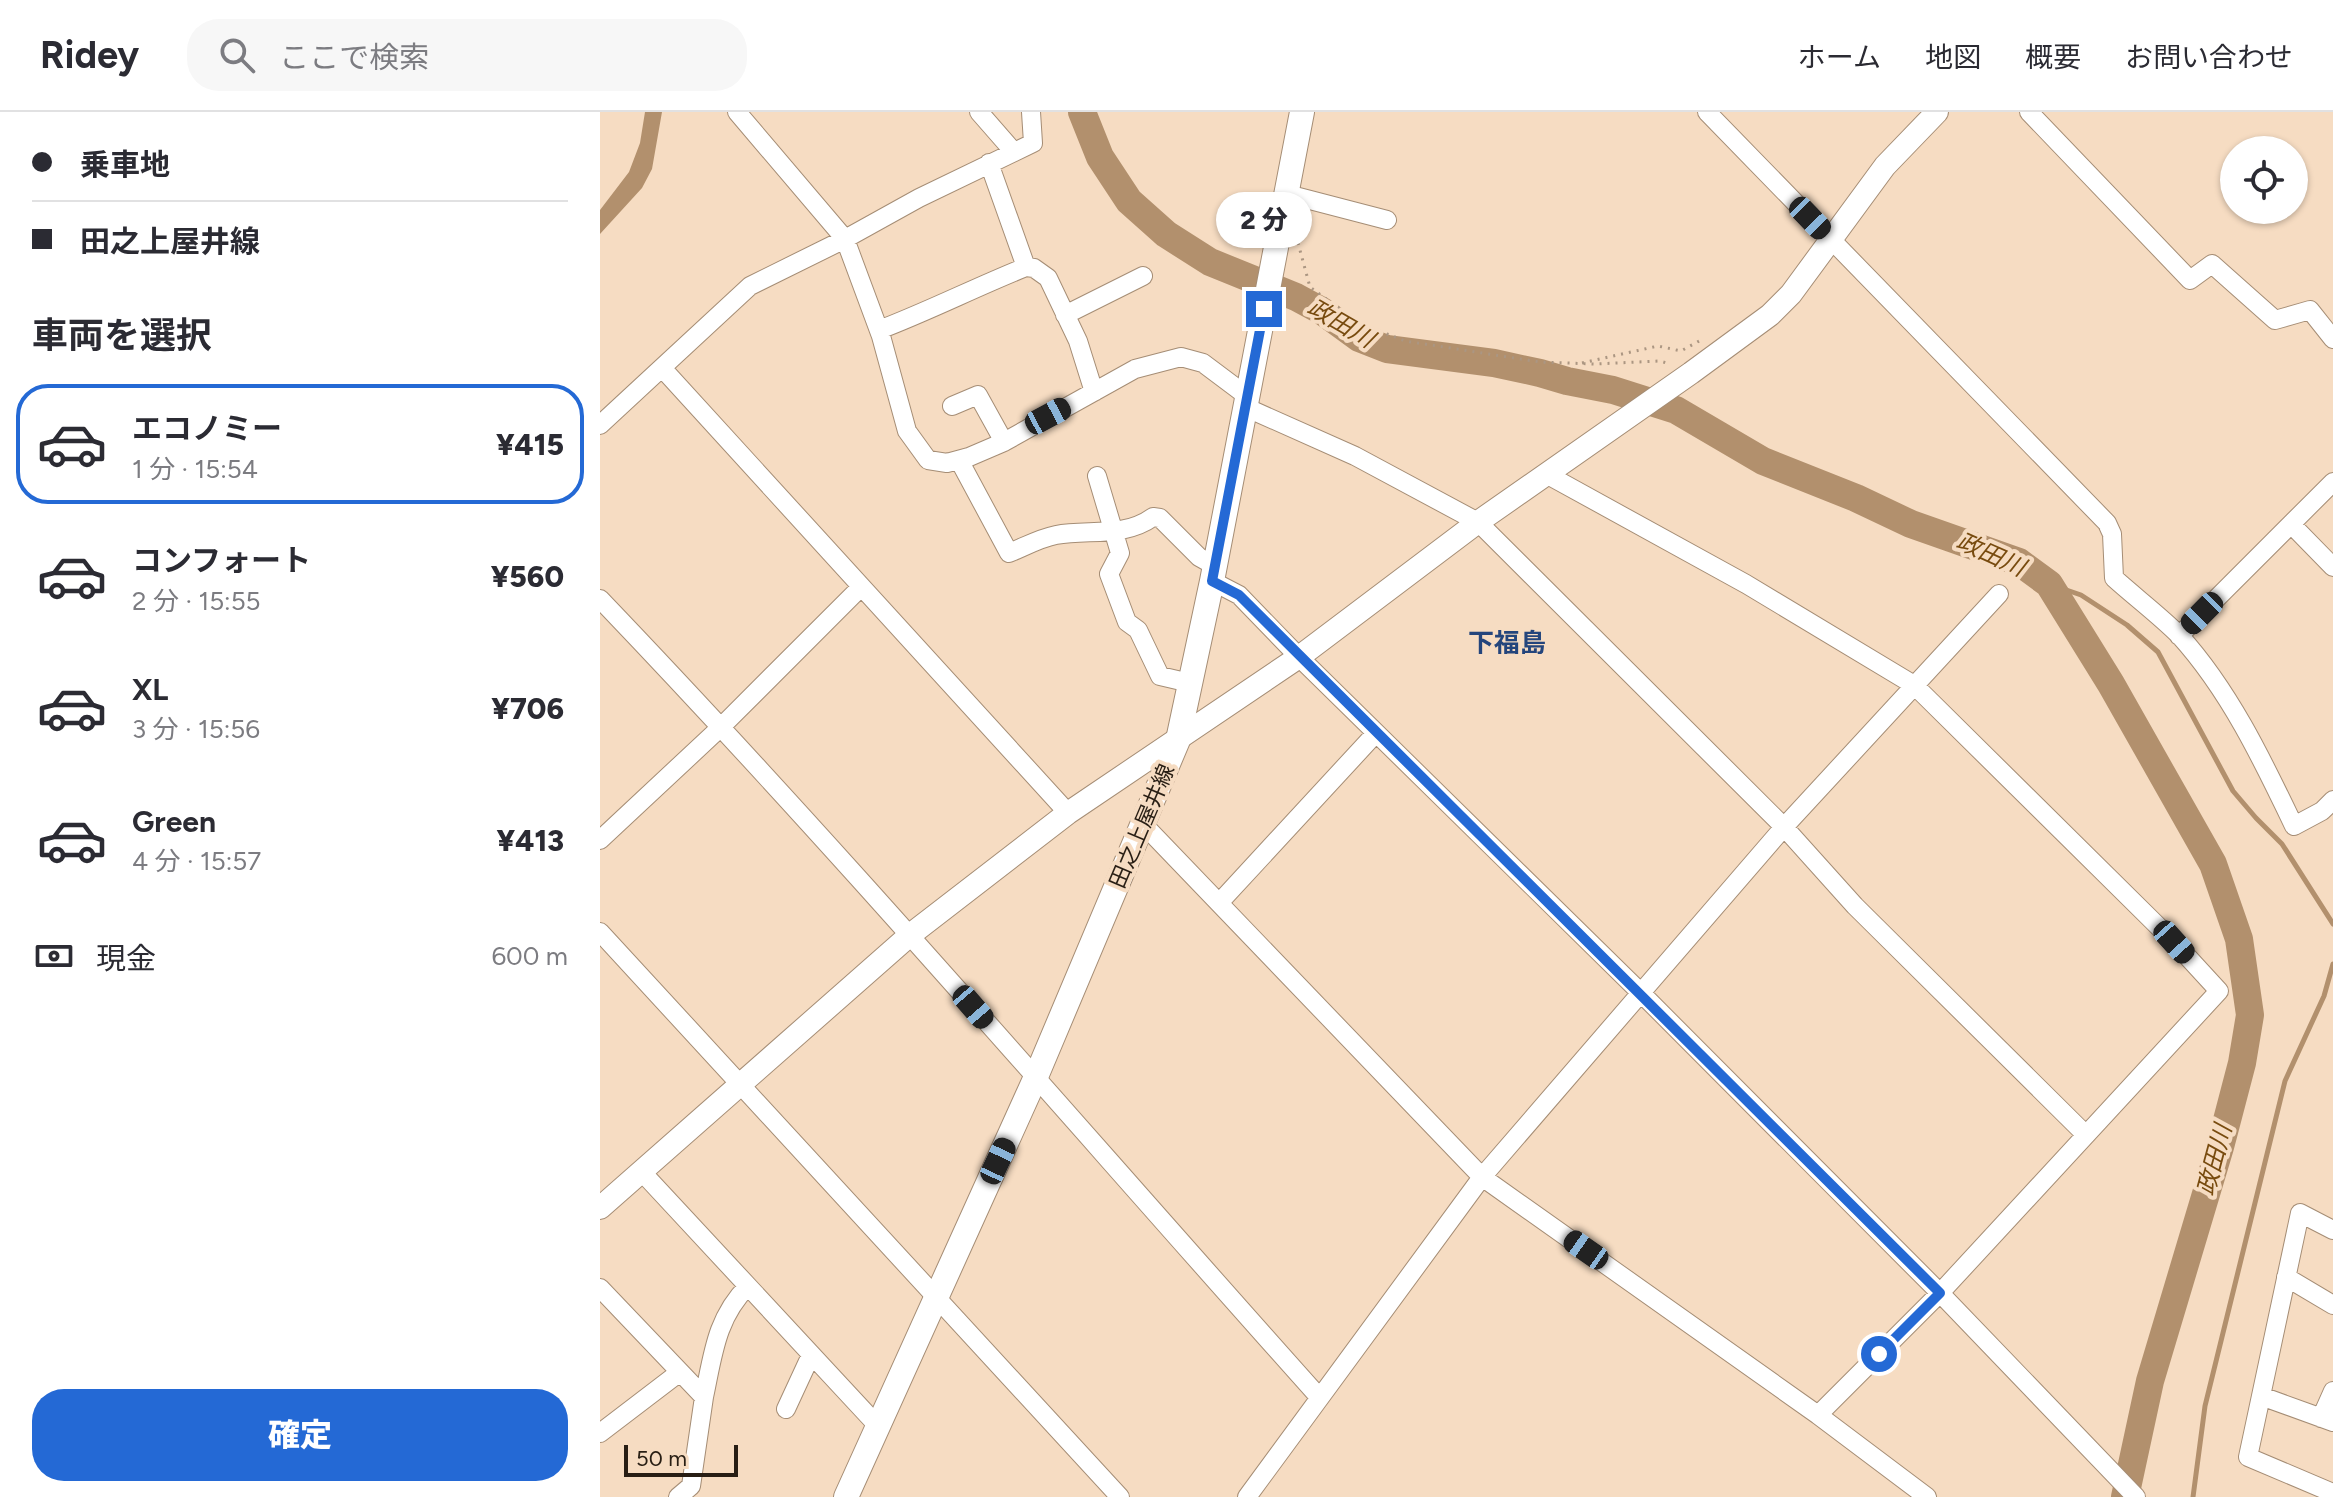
<!DOCTYPE html>
<html lang="ja">
<meta charset="utf-8">
<style>
:root{--surface:#fff;--page:#f7f7f7;--text:#2b2b33;--muted:#7c7c81;--line:#e1e1e2;--accent:#2469d5}
body{margin:0;font-family:Figtree,"Noto Sans JP",sans-serif;background:var(--page);color:var(--text);height:100vh;display:flex;flex-direction:column;font-size:30px;white-space:nowrap}
*{box-sizing:border-box;margin:0}
p{font-size:26px;color:var(--muted)}
.icon{flex:none;width:44px;height:44px;fill:none;stroke:currentColor;stroke-width:2;stroke-linecap:round;stroke-linejoin:round}
.map{position:relative;flex:1;overflow:hidden}
.side{display:flex;flex-direction:column;background:var(--surface);width:600px}
.side>*{flex:none}
.guide{display:grid;align-content:center;height:176px;padding:0 32px;background:var(--surface)}
.fabs{position:absolute;left:1620px;top:24px;display:grid;gap:16px}
.fabs a{display:grid;place-items:center;width:88px;height:88px;border-radius:50%;background:var(--surface);box-shadow:0 2px 6px #0004;font-size:40px}
.scale{position:absolute;left:24px;bottom:20px;width:114px;box-sizing:border-box;padding-left:8px;border:4px solid #281e14;border-top:0;font-size:22px;line-height:28px;white-space:nowrap;color:#281e14;-webkit-text-stroke:6px #f6dcc2;paint-order:stroke}
.end{position:absolute;width:36px;height:36px;margin:-18px;border:10px solid #2469d5;background:#fff;box-shadow:0 0 0 4px #fff}
.from{border-radius:50%}
.bubble{position:absolute;height:56px;border-radius:28px;background:var(--surface);box-shadow:0 2px 6px #0004;font-size:26px;font-weight:800;line-height:56px;text-align:center}
.car{position:absolute;width:24px;height:48px;margin:-24px -12px;border-radius:10px;box-shadow:0 0 6px 2px #0007;background:linear-gradient(#222 24%,#8ab4d8 0 40%,#222 0 76%,#8ab4d8 0 86%,#222 0)}
.guide b{display:flex;align-items:center;gap:28px;height:76px;font-size:30px}
.guide b+b{border-top:2px solid var(--line)}
.guide i{width:20px;height:20px;background:var(--text)}
ul{padding:0;list-style:none}
li{display:flex;align-items:center;gap:24px;height:120px;margin:0 16px 12px;padding:0 16px;border:4px solid transparent;border-radius:32px}
li div{flex:1}
li b{display:block;font-size:30px}
li em{font-style:normal;font-weight:800}
li.current{border-color:var(--accent)}
li>.icon{width:72px;height:72px;stroke-width:1.5}
h2{padding:0 32px;font-size:36px;line-height:96px}
.pay{display:flex;align-items:center;gap:20px;height:88px;padding:0 32px;font-size:30px}
.pay p{margin-inline-start:auto}
.button{display:flex;gap:16px;margin-top:auto;padding:16px 32px}
.button a{flex:1;height:92px;border-radius:32px;background:var(--accent);color:#fff;font-size:32px;font-weight:800;line-height:92px;text-align:center}
header{display:flex;align-items:center;gap:48px;box-sizing:border-box;height:112px;padding:0 40px;background:var(--surface);border-bottom:2px solid var(--line)}
header strong{font-size:38px}
nav{display:flex;gap:44px;margin-inline-start:auto;font-size:28px}
.search{width:560px;height:72px;background:var(--page);display:flex;align-items:center;gap:20px;box-sizing:border-box;padding:0 28px;border-radius:32px;color:var(--muted);font-size:30px}
main{display:flex;flex:1;min-height:0}
.map>svg:first-child{display:block}
</style>
<header>
<strong>Ridey</strong>
<div class="search"><svg class="icon" aria-label="search" viewBox="0 0 24 24"><circle cx="10" cy="10" r="6"/><path d="M15 15l6 6"/></svg>ここで検索</div>
<nav><a>ホーム</a><a>地図</a><a>概要</a><a>お問い合わせ</a></nav>
</header>
<main>
<section class="side">
<div class="guide">
<b><i class="from"></i>乗車地</b>
<b><i></i>田之上屋井線</b>
</div>
<h2>車両を選択</h2>
<ul>
<li class="current"><svg class="icon" aria-label="car" viewBox="0 0 24 24"><path d="M5 17H2v-5l4-1 3-4h7l3 4 3 1v5h-3M9 17h6M6 11h13"/><circle cx="7" cy="17" r="2"/><circle cx="17" cy="17" r="2"/></svg><div><b>エコノミー</b><p>1 分 · 15:54</p></div><em>¥415</em></li>
<li><svg class="icon" aria-label="car" viewBox="0 0 24 24"><path d="M5 17H2v-5l4-1 3-4h7l3 4 3 1v5h-3M9 17h6M6 11h13"/><circle cx="7" cy="17" r="2"/><circle cx="17" cy="17" r="2"/></svg><div><b>コンフォート</b><p>2 分 · 15:55</p></div><em>¥560</em></li>
<li><svg class="icon" aria-label="car" viewBox="0 0 24 24"><path d="M5 17H2v-5l4-1 3-4h7l3 4 3 1v5h-3M9 17h6M6 11h13"/><circle cx="7" cy="17" r="2"/><circle cx="17" cy="17" r="2"/></svg><div><b>XL</b><p>3 分 · 15:56</p></div><em>¥706</em></li>
<li><svg class="icon" aria-label="car" viewBox="0 0 24 24"><path d="M5 17H2v-5l4-1 3-4h7l3 4 3 1v5h-3M9 17h6M6 11h13"/><circle cx="7" cy="17" r="2"/><circle cx="17" cy="17" r="2"/></svg><div><b>Green</b><p>4 分 · 15:57</p></div><em>¥413</em></li>
</ul>
<div class="pay"><svg class="icon" aria-label="cash" viewBox="0 0 24 24"><path d="M3 7h18v10H3z"/><circle cx="12" cy="12" r="2"/></svg>現金<p>600 m</p></div>
<div class="button"><a>確定</a></div>
</section>
<div class="map">
<svg width="1733" height="1385" viewBox="0 0 1733 1385">
<rect width="100%" height="100%" fill="#f6dcc2"/>
<!-- water -->
<path fill="#b2906d" d="M45,0H62L52,57L42,76L0,122V98L29,60L40,31Z"/>
<g fill="none" stroke-linecap="round" stroke-linejoin="round">
<!-- stream -->
<path stroke="#b2906d" stroke-width="5" d="M1449,472L1481,483L1527,513L1558,540L1633,679L1656,706L1682,732L1733,812
M1593,1385L1605,1294L1685,969L1724,884L1733,852"/>
<!-- river -->
<path stroke="#b2906d" stroke-width="28" d="M482,0L500,45L529,89L566,122L610,150L696,185L722,199L759,226L787,237L894,251L940,261L967,269L1013,278L1076,298L1163,349L1256,386L1311,412L1419,450L1449,472L1511,572L1613,752L1639,827L1650,903L1642,951L1620,1035L1550,1269L1525,1385"/>
<defs>
<path id="minor" d="M137,0L245,127L281,224L307,319L328,348L347,351L369,345L404,330L535,257L581,245L603,251L647,284
M379,0L414,40
M1107,0L1507,411L1512,422L1514,466C1535,485 1559,503 1579,523C1629,578 1662,647 1694,714L1722,699L1733,688
M1429,0L1590,168L1612,152L1675,208L1710,198L1733,227
M389,51L426,155L434,156L448,166L478,229L494,280
M687,82L787,108
M465,203L543,164
M279,218C329,199 376,175 426,155
M63,257L468,701
M352,294L378,283L404,330
M645,295L755,344L878,410L1184,715L1255,794L1485,1022
M0,313L150,174L245,127L319,86L433,31L431,0
M359,348L409,441C424,435 440,426 456,423C489,417 524,426 553,405L560,406L599,445L615,454
M946,362L1146,472L1314,573L1574,830L1619,879L1340,1181L1218,1303
M497,364L520,441L509,462L527,510L538,518L560,564L590,571
M1691,412L1733,455
M612,469L639,483L699,545L1041,881L1340,1181L1536,1385
M0,487C247,745 480,1018 719,1285
M1579,524L1733,370
M543,712L882,1065L1218,1303L1327,1385
M0,728L122,614L260,476
M619,791L776,621
M0,820L520,1385
M42,1060L277,1313
M1733,1118L1700,1101L1648,1345L1733,1381
M1686,1165L1733,1193
M0,1176L104,1285L91,1374L78,1385
M1661,1284L1733,1310
M104,1285C113,1243 116,1206 148,1174
M186,1297L211,1243
M1721,1306L1733,1279
M0,1321L80,1260
M647,1385L882,1065L1184,715L1399,482"/>
<path id="tertiary" d="M0,1096L310,823L468,701L699,545L878,410L1091,261L1170,203L1191,182L1285,54L1337,0"/>
<path id="secondary" d="M246,1385L435,967L578,628L612,469L702,0"/>
</defs>
<!-- minor casing -->
<use href="#minor" stroke="#a58d75" stroke-width="20"/>
<!-- tertiary casing -->
<use href="#tertiary" stroke="#a58d75" stroke-width="24"/>
<!-- secondary casing -->
<use href="#secondary" stroke="#a58d75" stroke-width="26"/>
<!-- path -->
<path stroke="#ab9682" stroke-width="3" stroke-dasharray="2 6" stroke-linecap="butt" d="M698,131L710,175L759,211L805,229L940,250L994,252L1060,249L1070,252
M982,251L1058,234L1081,239L1101,228"/>
<!-- minor -->
<use href="#minor" stroke="#fff" stroke-width="18"/>
<!-- tertiary -->
<use href="#tertiary" stroke="#fff" stroke-width="22"/>
<!-- secondary -->
<use href="#secondary" stroke="#fff" stroke-width="24"/>
</g>
<g fill="none" stroke-linecap="round" stroke-linejoin="round">
<!-- route -->
<path stroke="#2469d5" stroke-width="10" d="M664,197L612,469L639,483L1340,1181L1279,1242"/>
</g>
<g text-anchor="middle" dominant-baseline="central" stroke-width="8" stroke-linejoin="round" paint-order="stroke">
<!-- street labels -->
<g font-size="22" fill="#281e14" stroke="#f6dcc2">
<text transform="translate(542 714) rotate(-67)">田之上屋井線</text>
</g>
<!-- water labels -->
<g font-size="24" font-style="italic" fill="#784b0f" stroke="#f6dcc2">
<text transform="translate(741 211) rotate(30)">政田川</text>
<text transform="translate(1391 442) rotate(24)">政田川</text>
<text transform="translate(1614 1048) rotate(-75)">政田川</text>
</g>
<!-- quarter labels -->
<g font-size="26" font-weight="bold" fill="#24457c" stroke="#f6dcc2">
<text x="907" y="531">下福島</text>
</g>
</g>
</svg>
<div class="fabs">
<a><svg class="icon" aria-label="locate" viewBox="0 0 24 24"><circle cx="12" cy="12" r="6"/><path d="M12 2v4M12 18v4M2 12h4M18 12h4"/></svg></a>
</div>
<div class="scale">50 m</div>
<i class="end from" style="left:1279px;top:1242px"></i>
<i class="end" style="left:664px;top:197px"></i>
<div class="bubble" style="left:616px;top:80px;width:96px">2 分</div>
<i class="car" style="left:1210px;top:106px;rotate:136deg"></i>
<i class="car" style="left:448px;top:304px;rotate:62deg"></i>
<i class="car" style="left:1602px;top:501px;rotate:225deg"></i>
<i class="car" style="left:1574px;top:830px;rotate:138deg"></i>
<i class="car" style="left:373px;top:895px;rotate:139deg"></i>
<i class="car" style="left:398px;top:1049px;rotate:25deg"></i>
<i class="car" style="left:986px;top:1138px;rotate:305deg"></i>
</div>
</main>
